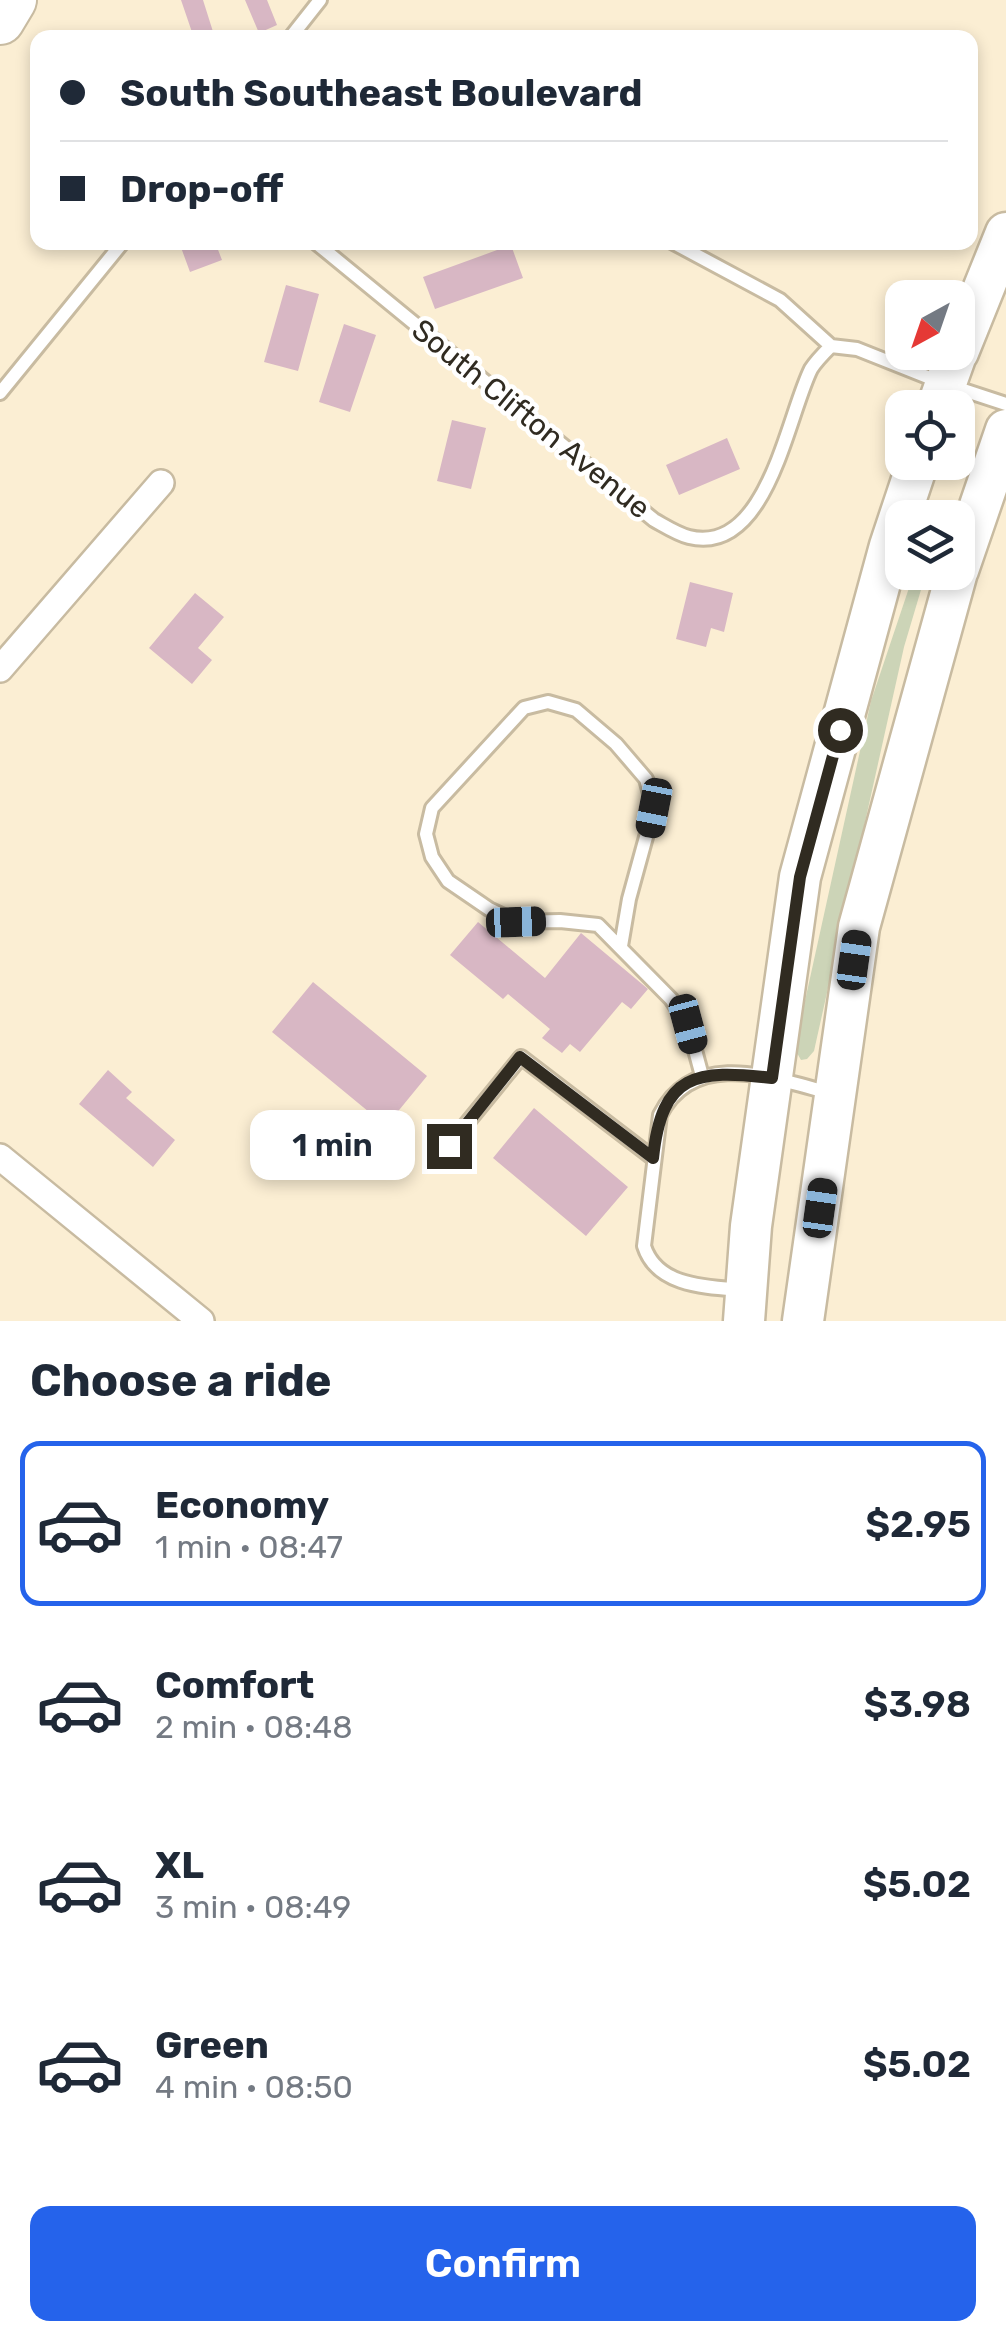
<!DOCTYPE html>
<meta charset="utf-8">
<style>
:root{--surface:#fff;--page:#f6f6f7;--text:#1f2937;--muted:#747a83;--line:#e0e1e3;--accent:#2563eb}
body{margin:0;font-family:Rubik,sans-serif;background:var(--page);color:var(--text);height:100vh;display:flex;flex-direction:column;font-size:38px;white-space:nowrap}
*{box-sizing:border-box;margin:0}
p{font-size:32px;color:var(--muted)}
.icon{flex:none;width:55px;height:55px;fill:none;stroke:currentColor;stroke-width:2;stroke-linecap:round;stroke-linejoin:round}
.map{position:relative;height:1321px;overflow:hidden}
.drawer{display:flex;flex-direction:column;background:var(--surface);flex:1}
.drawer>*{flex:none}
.banner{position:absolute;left:30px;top:30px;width:948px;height:220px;border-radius:20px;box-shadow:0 5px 15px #0003;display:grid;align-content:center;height:220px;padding:0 30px;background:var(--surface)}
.needle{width:65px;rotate:220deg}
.tools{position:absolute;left:885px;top:280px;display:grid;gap:20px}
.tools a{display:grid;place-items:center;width:90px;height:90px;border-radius:20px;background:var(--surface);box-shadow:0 5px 15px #0003;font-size:50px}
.end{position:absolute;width:45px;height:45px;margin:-22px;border:12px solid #302b21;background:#fff;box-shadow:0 0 0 5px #fff}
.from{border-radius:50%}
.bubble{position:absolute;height:70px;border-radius:20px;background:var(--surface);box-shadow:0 5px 15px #0003;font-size:32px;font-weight:600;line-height:70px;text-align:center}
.car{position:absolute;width:30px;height:60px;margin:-30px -15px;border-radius:12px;box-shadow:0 0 8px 2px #0007;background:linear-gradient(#222 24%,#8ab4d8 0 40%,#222 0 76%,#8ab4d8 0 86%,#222 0)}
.banner b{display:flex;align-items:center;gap:35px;height:95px;font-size:38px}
.banner b+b{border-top:2px solid var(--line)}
.banner i{width:25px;height:25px;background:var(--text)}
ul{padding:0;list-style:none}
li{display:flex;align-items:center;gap:30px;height:165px;margin:0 20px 15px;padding:0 10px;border:5px solid transparent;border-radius:20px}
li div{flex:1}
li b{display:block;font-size:38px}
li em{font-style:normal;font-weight:600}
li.active{border-color:var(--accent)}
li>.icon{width:90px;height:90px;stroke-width:1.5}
h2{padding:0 30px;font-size:45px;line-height:120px}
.action{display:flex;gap:20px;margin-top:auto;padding:20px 30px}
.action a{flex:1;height:115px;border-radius:20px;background:var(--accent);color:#fff;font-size:40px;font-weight:600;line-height:115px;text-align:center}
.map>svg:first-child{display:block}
</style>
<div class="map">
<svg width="1006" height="1321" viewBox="0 0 1006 1321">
<rect width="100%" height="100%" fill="#fbeed3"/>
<!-- green -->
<path fill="#ccd4b7" d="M914,573H926L904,647L814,1051L807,1059L801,1060L797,1053L799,1028L871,701Z"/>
<!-- building -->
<path fill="#d8b7c4" d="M181,0H203L215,38H194Z
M245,0H267L277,25L259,33Z
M179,242H215L222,260L190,272Z
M511,245L523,278L435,309L423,277Z
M286,285L319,294L298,371L264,362Z
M344,324L376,335L350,412L319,402Z
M452,420L486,428L471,489L437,481Z
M727,438L740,469L679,495L666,465Z
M690,582L733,593L724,632L711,628L706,647L676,639Z
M195,593L224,617L198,648L212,660L192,684L149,648Z
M478,922L545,978L581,933L648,989L631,1009L622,1002L580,1052L570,1044L562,1053L542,1038L550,1029L508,994L503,999L450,955Z
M313,982L427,1076L386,1126L272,1032Z
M108,1070L132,1092L126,1098L175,1140L153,1167L79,1104Z
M534,1108L628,1187L586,1236L493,1158Z"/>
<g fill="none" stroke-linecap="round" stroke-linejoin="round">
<defs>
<path id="lane" d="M290,38L320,0
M315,242L654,520C665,526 677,534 689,537C767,556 787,417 811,369C816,361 824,353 831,346L857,349L945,384L1006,404
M672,242L780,300L831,346
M0,393L123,242
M621,946L629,899L654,808L646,779L616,744L576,710L548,702L524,708L432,808L426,834L432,857L448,881L489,909L516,922L560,921L598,925L671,999L688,1024L702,1076
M449,1145L521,1057L653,1158
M744,1290C707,1287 657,1287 644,1246L660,1115C694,1048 773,1078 830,1093"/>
<path id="street" d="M0,669L161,483
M0,1157L201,1321"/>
<path id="primary" d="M958,352L1006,233
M937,408L957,352
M958,570L1006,430
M744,1321L751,1226L800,877L890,546L918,462
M803,1321L859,927L957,572"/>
<path id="highway" d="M0,20L12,0"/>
</defs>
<!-- lane casing -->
<use href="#lane" stroke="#c8bba1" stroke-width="18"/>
<!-- street casing -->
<use href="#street" stroke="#c8bba1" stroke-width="30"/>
<!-- primary casing -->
<use href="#primary" stroke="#c8bba1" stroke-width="45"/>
<!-- highway casing -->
<use href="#highway" stroke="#c8bba1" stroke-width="52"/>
<!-- lane -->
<use href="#lane" stroke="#fff" stroke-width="12"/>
<!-- street -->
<use href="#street" stroke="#fff" stroke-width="25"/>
<!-- primary -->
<use href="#primary" stroke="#fff" stroke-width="40"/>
<!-- highway -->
<use href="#highway" stroke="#fff" stroke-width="48"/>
</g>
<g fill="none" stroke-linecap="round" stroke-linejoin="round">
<!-- route -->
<path stroke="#302b21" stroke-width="12" d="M449,1146L520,1057L653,1158C662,1073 696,1069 772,1078L800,877L840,730"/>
</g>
<g text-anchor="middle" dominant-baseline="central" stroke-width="9" stroke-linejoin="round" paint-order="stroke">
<!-- street labels -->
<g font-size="30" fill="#302b21" stroke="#fff">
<text transform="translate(531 419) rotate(39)">South Clifton Avenue</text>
</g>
</g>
</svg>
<div class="tools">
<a><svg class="needle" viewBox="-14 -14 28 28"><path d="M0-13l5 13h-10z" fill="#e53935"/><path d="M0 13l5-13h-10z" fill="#747a83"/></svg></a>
<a><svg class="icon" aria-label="locate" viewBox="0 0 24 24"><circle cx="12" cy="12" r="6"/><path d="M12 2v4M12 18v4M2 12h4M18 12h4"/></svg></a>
<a><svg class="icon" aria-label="layers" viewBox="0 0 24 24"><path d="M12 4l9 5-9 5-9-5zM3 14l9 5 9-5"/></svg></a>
</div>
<i class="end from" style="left:840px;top:730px"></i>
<i class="end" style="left:449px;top:1146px"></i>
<div class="bubble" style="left:250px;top:1110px;width:165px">1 min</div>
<i class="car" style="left:654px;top:808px;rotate:191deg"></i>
<i class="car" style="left:516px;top:922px;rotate:88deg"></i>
<i class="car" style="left:854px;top:960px;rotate:8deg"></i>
<i class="car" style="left:688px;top:1024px;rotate:165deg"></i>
<i class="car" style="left:820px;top:1208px;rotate:8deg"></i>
<div class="banner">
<b><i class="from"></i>South Southeast Boulevard</b>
<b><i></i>Drop-off</b>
</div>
</div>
<section class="drawer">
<h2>Choose a ride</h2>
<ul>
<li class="active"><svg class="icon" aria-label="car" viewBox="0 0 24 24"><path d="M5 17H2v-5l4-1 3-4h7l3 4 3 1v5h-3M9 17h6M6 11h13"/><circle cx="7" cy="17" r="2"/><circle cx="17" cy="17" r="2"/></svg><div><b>Economy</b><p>1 min · 08:47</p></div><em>$2.95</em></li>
<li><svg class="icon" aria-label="car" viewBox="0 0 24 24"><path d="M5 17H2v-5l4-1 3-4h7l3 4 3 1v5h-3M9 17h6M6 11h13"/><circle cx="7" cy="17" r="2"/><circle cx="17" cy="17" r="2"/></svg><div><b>Comfort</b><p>2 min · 08:48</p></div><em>$3.98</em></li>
<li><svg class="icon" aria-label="car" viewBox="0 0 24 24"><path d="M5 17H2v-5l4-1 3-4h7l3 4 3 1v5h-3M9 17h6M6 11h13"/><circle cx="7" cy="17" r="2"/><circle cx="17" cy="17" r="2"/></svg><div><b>XL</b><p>3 min · 08:49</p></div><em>$5.02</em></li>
<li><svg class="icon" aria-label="car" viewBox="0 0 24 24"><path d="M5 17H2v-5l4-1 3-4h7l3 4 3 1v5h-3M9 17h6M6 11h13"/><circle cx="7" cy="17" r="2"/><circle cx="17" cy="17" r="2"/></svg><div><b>Green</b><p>4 min · 08:50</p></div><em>$5.02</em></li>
</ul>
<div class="action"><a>Confirm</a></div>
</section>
